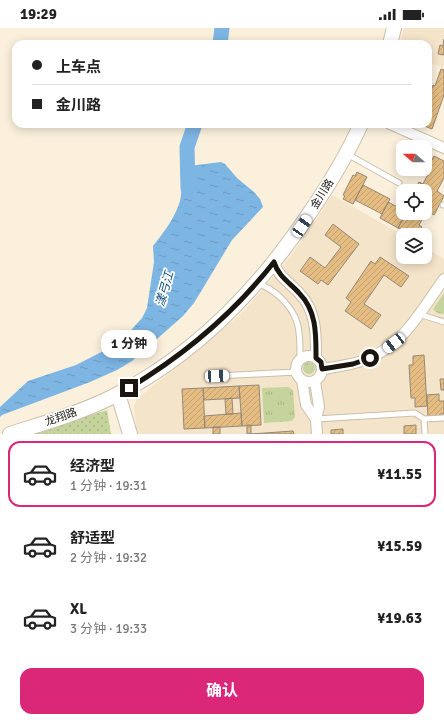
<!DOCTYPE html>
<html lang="zh">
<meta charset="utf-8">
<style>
:root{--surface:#fff;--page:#f2f2f2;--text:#222;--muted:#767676;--line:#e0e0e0;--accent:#db2777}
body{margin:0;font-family:Signika,"Noto Sans SC",sans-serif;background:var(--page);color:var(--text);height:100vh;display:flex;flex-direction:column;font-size:15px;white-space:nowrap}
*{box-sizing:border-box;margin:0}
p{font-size:13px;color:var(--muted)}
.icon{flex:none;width:22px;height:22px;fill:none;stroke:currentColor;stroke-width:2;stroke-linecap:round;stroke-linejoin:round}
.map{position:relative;height:406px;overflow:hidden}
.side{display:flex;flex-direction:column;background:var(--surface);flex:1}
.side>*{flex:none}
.banner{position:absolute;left:12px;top:12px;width:420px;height:88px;border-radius:12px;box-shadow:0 2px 10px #0003;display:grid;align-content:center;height:88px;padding:0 20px;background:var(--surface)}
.needle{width:26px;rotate:290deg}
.buttons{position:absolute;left:396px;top:112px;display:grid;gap:8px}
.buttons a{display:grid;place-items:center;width:36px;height:36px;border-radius:8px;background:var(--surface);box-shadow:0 2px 10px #0003;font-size:20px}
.end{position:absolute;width:18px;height:18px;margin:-9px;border:5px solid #1a160f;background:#fff;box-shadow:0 0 0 2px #fff}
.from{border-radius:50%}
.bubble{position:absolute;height:28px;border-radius:12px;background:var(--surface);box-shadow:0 2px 10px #0003;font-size:13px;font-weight:700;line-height:28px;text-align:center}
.car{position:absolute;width:12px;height:24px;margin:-12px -6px;border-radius:5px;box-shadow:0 0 3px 1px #0007;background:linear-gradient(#fff 24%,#345 0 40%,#fff 0 76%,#345 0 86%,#fff 0)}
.banner b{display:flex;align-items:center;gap:14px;height:38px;font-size:15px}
.banner b+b{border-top:1px solid var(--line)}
.banner i{width:10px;height:10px;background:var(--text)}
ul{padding:7px 0 0;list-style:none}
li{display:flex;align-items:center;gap:12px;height:66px;margin:0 8px 6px;padding:0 12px;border:2px solid transparent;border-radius:12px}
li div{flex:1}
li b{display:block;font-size:15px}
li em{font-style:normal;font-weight:700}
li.current{border-color:var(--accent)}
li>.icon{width:36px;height:36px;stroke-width:1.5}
.cta{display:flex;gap:8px;margin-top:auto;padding:8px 20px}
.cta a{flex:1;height:46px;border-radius:12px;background:var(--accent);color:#fff;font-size:16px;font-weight:700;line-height:46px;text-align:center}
.status{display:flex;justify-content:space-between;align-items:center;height:28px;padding:0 20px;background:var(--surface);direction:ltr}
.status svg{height:11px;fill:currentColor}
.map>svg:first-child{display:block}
</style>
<div class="status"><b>19:29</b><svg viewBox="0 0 49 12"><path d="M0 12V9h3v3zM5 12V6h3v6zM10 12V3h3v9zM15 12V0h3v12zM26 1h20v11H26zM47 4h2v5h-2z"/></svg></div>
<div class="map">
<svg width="444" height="406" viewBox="0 0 444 406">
<defs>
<pattern id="grass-tufts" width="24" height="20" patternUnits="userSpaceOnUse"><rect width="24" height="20" fill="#c5d39c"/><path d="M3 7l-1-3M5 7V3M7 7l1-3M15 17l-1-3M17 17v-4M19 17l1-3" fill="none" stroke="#a9b485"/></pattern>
<pattern id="park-dots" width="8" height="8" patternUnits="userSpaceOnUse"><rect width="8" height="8" fill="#c5d39c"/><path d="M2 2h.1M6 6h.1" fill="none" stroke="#a9b485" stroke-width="1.8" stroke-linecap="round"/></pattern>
<pattern id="water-ripples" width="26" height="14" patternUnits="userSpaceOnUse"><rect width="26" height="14" fill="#7db5e3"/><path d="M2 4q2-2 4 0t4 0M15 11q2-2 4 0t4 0" fill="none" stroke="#6b9bc2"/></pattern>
<pattern id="building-hatch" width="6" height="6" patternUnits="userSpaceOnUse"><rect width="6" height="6" fill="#e5bd83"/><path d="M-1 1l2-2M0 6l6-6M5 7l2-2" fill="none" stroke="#c4a270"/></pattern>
</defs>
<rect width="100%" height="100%" fill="#fbf0dc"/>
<!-- built -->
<path fill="#f4e4ca" d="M404,0H444V40L428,34V16H400Z
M332,167L403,207V229H425V220L444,231V406H137L134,379L137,371L241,286L259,266L293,225L318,189Z"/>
<!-- grass -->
<path fill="url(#grass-tufts)" d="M444,265V286C439,286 436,285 433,281Z
M303 340a6 6 0 1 1 12 0a6 6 0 1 1-12 0Z
M288,359L293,362L295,389L292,393L264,395L262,360Z"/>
<!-- park -->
<path fill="url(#park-dots)" d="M107,382L111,406H29Z"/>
<!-- water -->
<path fill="url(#water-ripples)" d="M221,134L225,136L237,150L254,164L260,171L263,179L232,212L194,275L183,288L132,333L117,342L90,354L2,387L0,389V379L28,353L76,337L119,315L124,310L142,290L147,280L154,234L153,218C164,204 175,190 180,173C183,162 180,146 189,138Z"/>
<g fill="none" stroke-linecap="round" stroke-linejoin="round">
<!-- river -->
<path stroke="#7db5e3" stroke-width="15" d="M220,16L222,0
M188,160L187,119L195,96"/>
</g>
<!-- building -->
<path fill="url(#building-hatch)" stroke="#958878" d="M444,11V27L438,26L440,17L443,18Z
M441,41L444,42V67L432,101L422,97L428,96V73L433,57L435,58Z
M434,128L444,133V150L437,163L444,168L434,187L427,183L419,197L422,199L418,207H411L398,200L404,189L405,190L408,185H425V163H414L419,154L423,156L431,140L428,139Z
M357,144L367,149L353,176L343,171L345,168L343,167L353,147L355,148Z
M363,157L390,171L382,186L355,172Z
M388,174L403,182V185H406L398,200L380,190Z
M333,196L359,216L328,257L321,252L318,256L300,243L310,229L325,240L341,219L325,207Z
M380,229L409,248L401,259L384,247L364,276L381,287L371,301L345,283L351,274L346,270L371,233L375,236Z
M424,327L427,378L415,379V370H411L409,337H413V328Z
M440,351H444V362H441Z
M259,357L261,397L242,398L239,358Z
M239,358L240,370L204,372L203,360Z
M203,360L205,400L184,401L182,361Z
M439,366V373H444V386H440V389L428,390L427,367Z
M232,370L233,386H226L225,371Z
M241,385L242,398L205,400L204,388Z
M247,397H251V406H247Z
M416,397V406H404V398Z
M213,399H220V406H213Z
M343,401V406H331V402Z
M293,403L294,406H251Z"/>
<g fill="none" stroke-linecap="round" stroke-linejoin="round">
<defs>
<path id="lane" d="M347,126L399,155
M443,177H444
M258,256C266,258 272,262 279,268C301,288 300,304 300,331
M419,286L444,294
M217,348L296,344
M316,391L415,385L424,391L444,390
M424,391L425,406"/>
<path id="street" d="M390,96L444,120
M274,235C278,248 290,255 299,265C317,283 316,307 316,330
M296 341a13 13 0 1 1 26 0a13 13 0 1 1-26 0Z
M323,341C335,339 349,337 362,333C402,320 421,283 444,251
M302,352L306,377L316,391
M315,353L319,379L316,391L317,406"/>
<path id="secondary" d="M390,16L394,0
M118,366L130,406
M10,406C44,395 80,385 112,369C195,328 261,258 311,183C330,155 347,127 361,96"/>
</defs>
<!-- lane casing -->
<use href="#lane" stroke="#cabfac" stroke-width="7"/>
<!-- street casing -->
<use href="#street" stroke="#cabfac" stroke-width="12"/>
<!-- secondary casing -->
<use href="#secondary" stroke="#cabfac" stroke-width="16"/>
<!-- lane -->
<use href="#lane" stroke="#fff" stroke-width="5"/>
<!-- street -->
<use href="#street" stroke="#fff" stroke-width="10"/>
<!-- secondary -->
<use href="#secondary" stroke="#fff" stroke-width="14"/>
</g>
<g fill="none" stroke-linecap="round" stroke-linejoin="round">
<!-- route -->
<path stroke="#1a160f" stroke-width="5" d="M129,360C184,327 234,285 274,234C278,248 290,255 299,265C317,283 316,307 316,330L321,334L322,341L353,336L370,330"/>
</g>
<g text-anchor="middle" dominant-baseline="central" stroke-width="3.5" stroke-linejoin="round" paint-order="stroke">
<!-- street labels -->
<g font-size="11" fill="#1a160f" stroke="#fff">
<text transform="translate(322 166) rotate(-58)">金川路</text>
<text transform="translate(61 389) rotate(-19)">龙翔路</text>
</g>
<!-- water labels -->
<g font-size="12" font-style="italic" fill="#0d4f7a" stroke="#fff">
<text transform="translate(165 261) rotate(-74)">漾弓江</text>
</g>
</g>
</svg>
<div class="buttons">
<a><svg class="needle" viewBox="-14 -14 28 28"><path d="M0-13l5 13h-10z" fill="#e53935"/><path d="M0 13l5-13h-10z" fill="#767676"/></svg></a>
<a><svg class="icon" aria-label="locate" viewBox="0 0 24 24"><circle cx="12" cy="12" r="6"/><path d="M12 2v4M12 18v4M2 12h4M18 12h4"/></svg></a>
<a><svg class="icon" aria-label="layers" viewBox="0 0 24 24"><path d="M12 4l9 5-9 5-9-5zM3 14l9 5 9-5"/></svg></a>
</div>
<i class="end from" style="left:370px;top:330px"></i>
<i class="end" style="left:129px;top:360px"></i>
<div class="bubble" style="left:101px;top:302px;width:56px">1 分钟</div>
<i class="car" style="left:302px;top:198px;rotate:34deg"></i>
<i class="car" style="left:394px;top:315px;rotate:233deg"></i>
<i class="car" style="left:217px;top:348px;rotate:87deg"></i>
<div class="banner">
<b><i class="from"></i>上车点</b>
<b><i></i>金川路</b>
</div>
</div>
<section class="side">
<ul>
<li class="current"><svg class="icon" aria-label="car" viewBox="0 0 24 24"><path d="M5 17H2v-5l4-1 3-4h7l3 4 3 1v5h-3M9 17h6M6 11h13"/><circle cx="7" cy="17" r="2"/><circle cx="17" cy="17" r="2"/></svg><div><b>经济型</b><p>1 分钟 · 19:31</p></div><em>¥11.55</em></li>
<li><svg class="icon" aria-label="car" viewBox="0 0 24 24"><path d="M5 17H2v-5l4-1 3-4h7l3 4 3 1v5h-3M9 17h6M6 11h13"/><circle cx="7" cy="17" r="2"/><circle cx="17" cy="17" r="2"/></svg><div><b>舒适型</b><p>2 分钟 · 19:32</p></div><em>¥15.59</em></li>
<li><svg class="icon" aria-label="car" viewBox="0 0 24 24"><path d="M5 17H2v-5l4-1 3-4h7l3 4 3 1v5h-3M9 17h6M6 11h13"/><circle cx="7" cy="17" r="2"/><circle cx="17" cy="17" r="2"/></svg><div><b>XL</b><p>3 分钟 · 19:33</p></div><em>¥19.63</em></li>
</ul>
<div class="cta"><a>确认</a></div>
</section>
